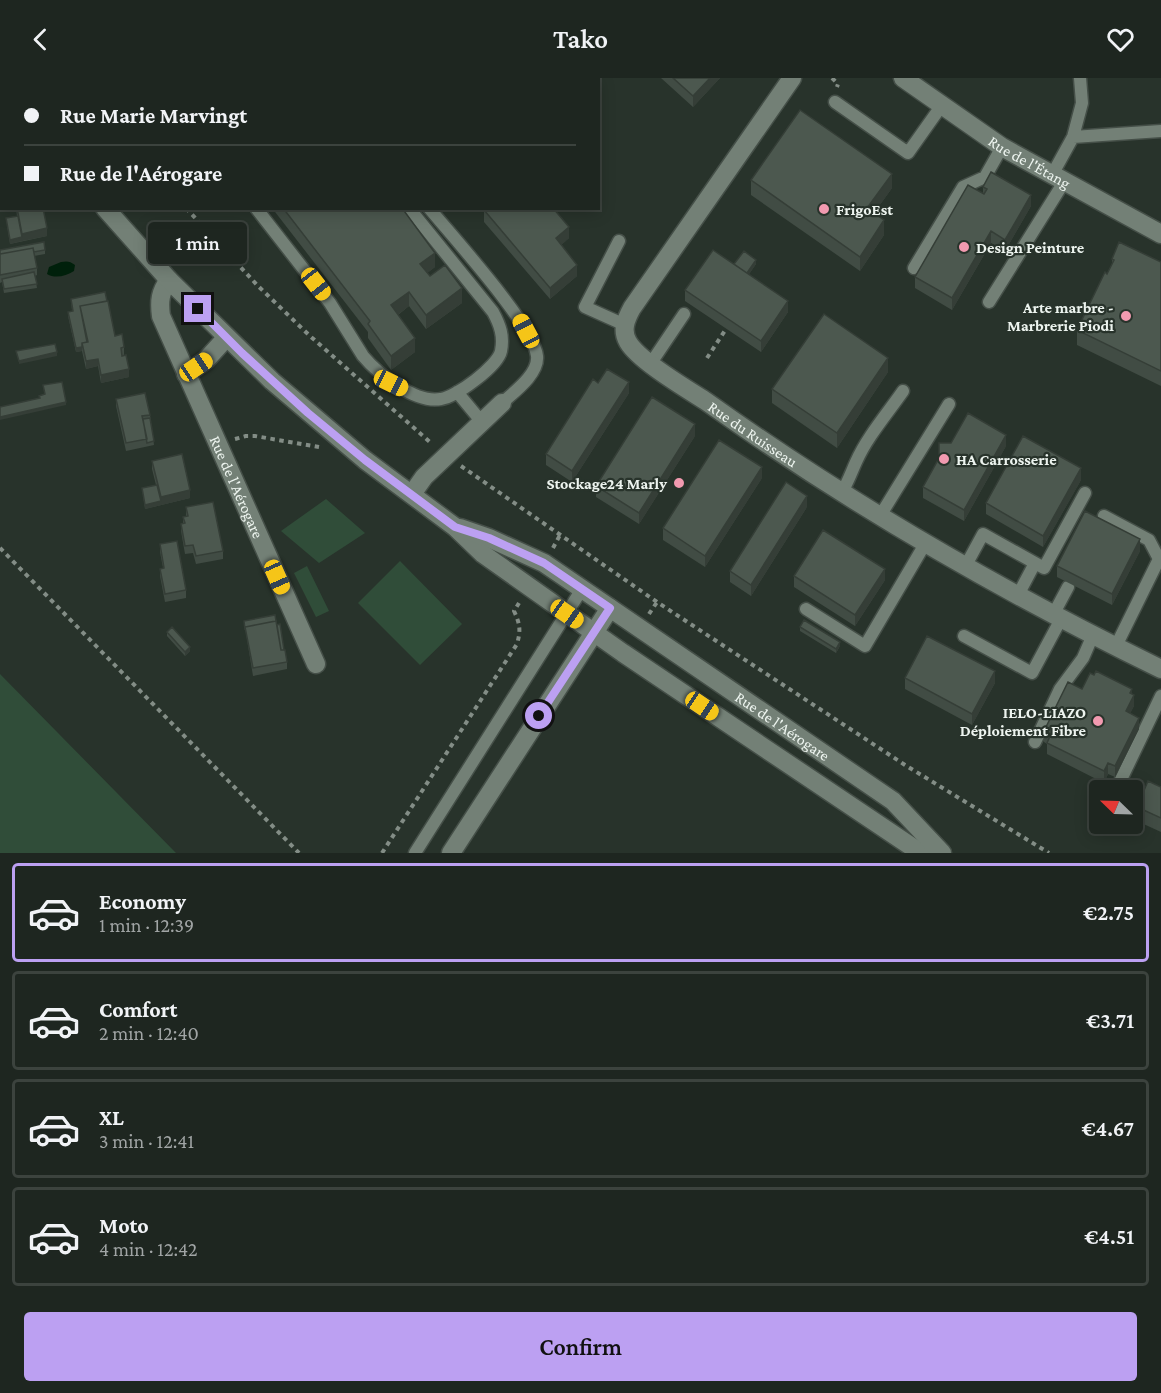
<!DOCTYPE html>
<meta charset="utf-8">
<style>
:root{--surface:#1e2620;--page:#2b322d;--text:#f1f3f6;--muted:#a1a5a5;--line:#3c433e;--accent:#bca0f2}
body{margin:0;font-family:"Crimson Pro",serif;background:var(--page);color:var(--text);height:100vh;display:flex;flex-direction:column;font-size:22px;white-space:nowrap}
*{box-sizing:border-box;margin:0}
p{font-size:20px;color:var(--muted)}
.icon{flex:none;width:33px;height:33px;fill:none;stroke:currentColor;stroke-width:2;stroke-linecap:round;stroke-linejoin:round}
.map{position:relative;height:775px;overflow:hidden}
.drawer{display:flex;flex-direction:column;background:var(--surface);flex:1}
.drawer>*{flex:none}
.guide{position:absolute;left:0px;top:0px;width:600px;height:132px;box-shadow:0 3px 15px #0003,0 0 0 2px var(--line);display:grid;align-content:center;height:132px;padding:0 24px;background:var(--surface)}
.needle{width:39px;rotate:293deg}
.buttons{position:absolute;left:1089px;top:702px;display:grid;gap:12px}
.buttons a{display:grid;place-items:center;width:54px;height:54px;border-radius:6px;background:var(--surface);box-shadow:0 3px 15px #0003,0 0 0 2px var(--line);font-size:30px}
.end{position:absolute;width:27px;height:27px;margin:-14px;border:8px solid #bca0f2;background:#111;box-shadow:0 0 0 3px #111}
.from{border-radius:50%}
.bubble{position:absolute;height:42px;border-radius:6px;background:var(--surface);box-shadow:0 3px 15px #0003,0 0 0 2px var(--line);font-size:20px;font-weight:600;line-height:42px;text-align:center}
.car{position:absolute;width:18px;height:36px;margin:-18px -9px;border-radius:8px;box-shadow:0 0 4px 2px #0007;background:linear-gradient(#f5c518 24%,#345 0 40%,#f5c518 0 76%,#345 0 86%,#f5c518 0)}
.guide b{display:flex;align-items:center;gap:21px;height:57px;font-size:22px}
.guide b+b{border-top:2px solid var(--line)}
.guide i{width:15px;height:15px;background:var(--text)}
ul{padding:10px 0 0;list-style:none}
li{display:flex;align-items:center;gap:18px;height:99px;margin:0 12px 9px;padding:0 12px;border:3px solid var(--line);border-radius:6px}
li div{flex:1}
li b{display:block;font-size:22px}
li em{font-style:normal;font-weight:600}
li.current{border-color:var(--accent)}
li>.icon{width:54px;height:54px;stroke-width:1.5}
.cta{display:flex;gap:12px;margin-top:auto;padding:12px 24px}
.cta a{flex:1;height:69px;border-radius:6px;background:var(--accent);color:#111;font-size:24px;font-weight:600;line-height:69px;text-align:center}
header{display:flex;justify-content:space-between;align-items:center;height:78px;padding:0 24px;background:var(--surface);font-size:27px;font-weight:600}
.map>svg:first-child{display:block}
</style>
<header><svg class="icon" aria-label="back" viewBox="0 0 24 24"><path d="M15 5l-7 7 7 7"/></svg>Tako<svg class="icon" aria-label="heart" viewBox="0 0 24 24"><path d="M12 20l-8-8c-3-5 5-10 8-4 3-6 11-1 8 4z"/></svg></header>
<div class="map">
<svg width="1161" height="775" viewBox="0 0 1161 775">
<rect width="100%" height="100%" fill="#28332b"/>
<!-- green -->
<path fill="#304d39" d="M326,421L365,455L319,485L281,453Z
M400,483L462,546L420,587L358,525Z
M307,488L329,533L316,539L294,495Z
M0,596L176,775H0Z"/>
<!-- water -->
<path fill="#00200b" d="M61,184C67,183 70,183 75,187L74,193C66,198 55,201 47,196L49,189Z"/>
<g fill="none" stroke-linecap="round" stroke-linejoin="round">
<defs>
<path id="lane" d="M52,0L53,2
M231,0L232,2
M1080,0L1082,25L1073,59L1161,53
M835,24L908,75L942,27
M1052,97L1073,59
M256,130L330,225L363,278C378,296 416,326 441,321C456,319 498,288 501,273C504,258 500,247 493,234L409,130
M429,130C452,158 534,248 537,278C539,296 514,314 502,325
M619,163L585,229L625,247
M914,190L963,109L985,99L1002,69
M989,224L1064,104
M651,285L684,236
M457,314L481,343
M842,414C848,404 851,395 856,384C867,359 887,336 903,313
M880,438L949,326
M1104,438L1149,462L1159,481L1116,568
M965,489L983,456L1044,490L1085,415
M1017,519L1035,485
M806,531L865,568L925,466
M1053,537L1068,509
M964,558L1032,595L1061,541
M1035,664L1060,611L1083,580L1093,557
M1117,710L1161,618
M415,775L582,511"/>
<g id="street">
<path id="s1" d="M792,0L632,230C626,241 621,252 628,264C639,283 687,311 707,324C850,426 1003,514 1161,591"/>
<path id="s2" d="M903,0L1002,69L1161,156"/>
<path id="s3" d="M169,202C160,214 159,223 161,238L316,586"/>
<path d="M186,296L206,282L226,260"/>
<path d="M412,416L424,399L502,325"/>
<path d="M451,775L610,530"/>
</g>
<g id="secondary">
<path d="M5,0L6,2"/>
<path d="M105,130L169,202L272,303L365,382L455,449L483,476L623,575L921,775"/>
<path id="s4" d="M460,450L489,460L544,485L893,723L942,775"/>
</g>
</defs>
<!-- lane casing -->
<use href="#lane" stroke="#454f48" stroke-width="15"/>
<!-- street casing -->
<use href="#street" stroke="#454f48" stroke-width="21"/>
<!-- secondary casing -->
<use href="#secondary" stroke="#454f48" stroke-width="21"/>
<!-- path -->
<path stroke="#838d86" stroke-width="4" stroke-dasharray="4.5 4.5" stroke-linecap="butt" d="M84,0L85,2
M832,0L838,6L837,9
M186,130L258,208L310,258L431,365
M707,280L726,251
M235,361L246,358H255L319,369
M461,388L657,524L905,687L1049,775
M0,470L299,775
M553,470L560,457
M649,536L657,524
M382,775L517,566C521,552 520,546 514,533L519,525"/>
<!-- lane -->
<use href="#lane" stroke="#738076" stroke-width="12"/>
<!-- street -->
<use href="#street" stroke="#738076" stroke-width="18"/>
<!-- secondary -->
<use href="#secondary" stroke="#738076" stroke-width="18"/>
</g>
<!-- wall -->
<path fill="#414c44" d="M661,0H720L693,29Z
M751,102L892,110L874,135L884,157L860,193L751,117Z
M983,109L1031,128L1005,173L991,165L952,232L915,210V199L983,115Z
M16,130H43L47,158L10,166L6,140L17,138Z
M272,130H402L435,189L427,195L430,198L462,225L426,251L409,228L398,237L415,274L391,292L368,260V254Z
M484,132L569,160L561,167L577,198L550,221L484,144Z
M0,172H45V176L34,178L37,190V197L35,198L37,210L4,215L2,204L0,205Z
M1112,181L1161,184V308L1077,267V252L1107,196L1112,187Z
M734,186H756L749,196L788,234L761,274L685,223V212Z
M71,221L115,258L124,269V277L129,299L101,305L98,288L86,291L82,273L76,274L68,238V234L72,233Z
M888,294L837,370L772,325V311Z
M598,305L629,315L572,404L546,387V376Z
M116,321L150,337L154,367L126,373L116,328Z
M695,358L639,446L596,419V408Z
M1006,368L964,443L923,420V409Z
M152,383L190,420L145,431L142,410L156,407L152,391Z
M762,400L705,489L663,462V450Z
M1081,402L1043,469L986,436V425Z
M186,429L223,473V481L196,486L193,475L185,476L181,453V446L183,445V439L186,438Z
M807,429L751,518L730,504V493Z
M160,466L186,512V520L165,524L160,498V491L163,490L160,474Z
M1140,473L1112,527L1057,499V488Z
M794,498L885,502L855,548L794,509Z
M244,543H276L284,572L287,584V591L253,598Z
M800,549L840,568L836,575L800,553Z
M167,554L190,573L185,578L167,558Z
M905,600L995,605L972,647L905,611Z
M1082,611L1132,616L1134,628L1130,635L1139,651L1115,699L1108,696L1104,705L1047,676V666L1044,664V653Z
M1161,709V754L1137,743V729Z"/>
<!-- shaded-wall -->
<path fill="#353e37" d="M710,0H720L693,29V18Z
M892,96V110L867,145V130Z
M1031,117V128L1005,173V162Z
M884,142V157L860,193V179Z
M569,149V160L556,172V160Z
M47,150V158L22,163V156Z
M991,153V165L952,232V220Z
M22,159V163L10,166V162Z
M435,175V189L420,201V186Z
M756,182V186L744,204V200Z
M577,187V198L550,221V210Z
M462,210V225L426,251V237Z
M409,214V228L391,242V227Z
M788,223V234L761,274V263Z
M415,260V274L391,292V278Z
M82,269V273L76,274V270Z
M57,274V278L19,286V283Z
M888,280V294L837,370V355Z
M98,281V288L86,291V283Z
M129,291V299L101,305V297Z
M629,304V315L572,404V393Z
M66,324V327L0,342V339Z
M695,346V358L639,446V435Z
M1006,357V368L964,443V432Z
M762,389V400L705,489V478Z
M1081,390V402L1043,469V458Z
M190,412V420L145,431V427L161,423V419Z
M807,418V429L751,518V507Z
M1140,461V473L1112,527V516Z
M885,491V502L855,548V537Z
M840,564V568L836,575V571Z
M190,569V573L185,578V574Z
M995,593V605L972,647V636Z
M1132,611V621L1134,617V628L1126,644V633L1130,615Z
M1139,640V651L1115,699V688Z
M1108,685V696L1104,705V693Z"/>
<!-- building -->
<path fill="#4c584f" stroke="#353e37" stroke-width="1.5" d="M673,0H710L693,18Z
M800,32L892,96L867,130L884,142L860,179L751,102Z
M0,53L2,55V86L0,87Z
M991,94L1031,117L1005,162L991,153L952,220L915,199L968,107L984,116L987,111L983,109Z
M17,130H43L47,150L22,156Z
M283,130H402L435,175L420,186L430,198L445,187L462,210L426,237L409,214L391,227L415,260L391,278L368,246L370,243Z
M487,130H553L569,149L556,160L577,187L550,210L484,132Z
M18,138L22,159L10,162L6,140Z
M44,164L45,172L34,174L33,170L0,176V172Z
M1119,164L1161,184V293L1077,252L1105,194L1107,196L1114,182L1112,181Z
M33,170L37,190L0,197V176Z
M713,172L788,223L761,263L685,212Z
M744,173L756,182L747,195L734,186Z
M34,194L37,206L4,211L2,201Z
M105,214L107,223L80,228L87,264L82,265V269L76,270L68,234L73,233L71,221Z
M108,223L115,258L122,256L124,269L121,270L122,278L126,277L129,291L101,297L98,281L86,283L82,265L88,264L80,228Z
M824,236L888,280L837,355L772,311Z
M55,266L57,274L19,283L16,273Z
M607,291L629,304L572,393L546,376L593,301L598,305Z
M62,304L66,324L0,339V329L40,320L39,318L45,316L43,307Z
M145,315L150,337L142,338L147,361L126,365L116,321Z
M652,319L695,346L639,435L596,408Z
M968,335L1006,357L964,432L923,409L939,380V365H951Z
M150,340L154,363L147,365L143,341Z
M1023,358L1081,390L1043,458L986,425Z
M719,362L762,389L705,478L663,450Z
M182,376L190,412L161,419L152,383Z
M786,404L807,418L751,507L730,493Z
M157,407L161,423L145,427L142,410Z
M213,424L223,473L196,478L193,467L185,468L181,446L185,445L183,439L188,438L186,429Z
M1085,433L1140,461L1112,516L1057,488Z
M823,452L885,491L855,537L794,498Z
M177,463L186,512L165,516L160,491L164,490L160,466Z
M275,537L276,543L245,549V552L244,543Z
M804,542L840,564L836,571L800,549Z
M276,543L281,572H285L287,584L253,590L245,549Z
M280,546L284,572H281L277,547Z
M172,549L190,569L185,574L167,554Z
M927,558L995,593L972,636L905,600Z
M1096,593L1132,611L1130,615L1134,617L1126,633L1139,640L1115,688L1108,685L1104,693L1047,665L1051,656L1044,653L1068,604L1082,611L1090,595L1094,597Z
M1148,703L1161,709V740L1137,729Z"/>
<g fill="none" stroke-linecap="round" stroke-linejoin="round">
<!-- route -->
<path stroke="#bca0f2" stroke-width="8" d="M198,231L242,275L308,335L365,382L455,449L489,460L544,485L610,530L539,638"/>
</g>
<!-- markers -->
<g fill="#f29ab0" stroke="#28332b" stroke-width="2">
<circle cx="824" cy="131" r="6"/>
<circle cx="964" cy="169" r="6"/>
<circle cx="1126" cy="238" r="6"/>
<circle cx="944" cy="381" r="6"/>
<circle cx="679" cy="405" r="6"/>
<circle cx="1098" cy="643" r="6"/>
</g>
<g text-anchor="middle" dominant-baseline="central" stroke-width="4.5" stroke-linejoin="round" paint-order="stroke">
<!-- street labels -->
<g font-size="16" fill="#edf4ef" stroke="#28332b">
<text stroke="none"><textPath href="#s2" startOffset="152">Rue de l'Étang</textPath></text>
<text stroke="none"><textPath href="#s1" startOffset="472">Rue du Ruisseau</textPath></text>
<text stroke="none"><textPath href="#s3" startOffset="225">Rue de l'Aérogare</textPath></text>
<text stroke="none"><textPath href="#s4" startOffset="380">Rue de l'Aérogare</textPath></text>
</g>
<!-- poi labels -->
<g font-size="16" font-weight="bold" fill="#edf4ef" stroke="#28332b" text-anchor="start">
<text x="836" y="131">FrigoEst</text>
<text x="976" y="169">Design Peinture</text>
<text x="1114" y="229" text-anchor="end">Arte marbre -<tspan x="1114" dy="18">Marbrerie Piodi</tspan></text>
<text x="956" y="381">HA Carrosserie</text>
<text x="667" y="405" text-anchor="end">Stockage24 Marly</text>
<text x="1086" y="634" text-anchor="end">IELO-LIAZO<tspan x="1086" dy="18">Déploiement Fibre</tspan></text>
</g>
</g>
</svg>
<div class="buttons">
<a><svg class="needle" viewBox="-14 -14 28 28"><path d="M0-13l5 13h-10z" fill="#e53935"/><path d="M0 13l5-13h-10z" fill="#a1a5a5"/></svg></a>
</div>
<i class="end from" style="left:539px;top:638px"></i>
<i class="end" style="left:198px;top:231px"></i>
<div class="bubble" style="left:148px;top:144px;width:99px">1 min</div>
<i class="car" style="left:316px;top:206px;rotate:142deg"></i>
<i class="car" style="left:526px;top:253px;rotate:332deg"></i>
<i class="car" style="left:196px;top:289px;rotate:56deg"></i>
<i class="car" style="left:391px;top:305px;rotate:116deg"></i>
<i class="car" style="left:277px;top:499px;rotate:156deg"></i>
<i class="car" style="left:567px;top:536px;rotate:125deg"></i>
<i class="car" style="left:702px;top:628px;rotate:124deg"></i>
<div class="guide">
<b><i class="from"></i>Rue Marie Marvingt</b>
<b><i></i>Rue de l'Aérogare</b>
</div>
</div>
<section class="drawer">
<ul>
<li class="current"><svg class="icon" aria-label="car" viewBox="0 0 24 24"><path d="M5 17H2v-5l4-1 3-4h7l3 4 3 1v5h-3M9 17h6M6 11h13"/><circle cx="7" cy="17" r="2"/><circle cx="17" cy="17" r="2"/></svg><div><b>Economy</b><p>1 min · 12:39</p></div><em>€2.75</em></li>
<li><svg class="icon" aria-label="car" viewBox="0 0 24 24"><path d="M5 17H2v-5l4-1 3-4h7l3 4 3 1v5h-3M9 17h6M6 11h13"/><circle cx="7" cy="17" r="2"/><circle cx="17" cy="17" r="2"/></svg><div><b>Comfort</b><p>2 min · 12:40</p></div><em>€3.71</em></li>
<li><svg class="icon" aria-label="car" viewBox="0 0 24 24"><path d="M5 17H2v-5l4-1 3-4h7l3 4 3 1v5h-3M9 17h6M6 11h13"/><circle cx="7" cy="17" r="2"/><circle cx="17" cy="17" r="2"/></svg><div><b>XL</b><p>3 min · 12:41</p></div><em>€4.67</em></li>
<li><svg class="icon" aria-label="car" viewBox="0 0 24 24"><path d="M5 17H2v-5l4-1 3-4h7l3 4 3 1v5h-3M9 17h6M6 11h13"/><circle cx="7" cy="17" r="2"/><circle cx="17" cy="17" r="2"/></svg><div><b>Moto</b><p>4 min · 12:42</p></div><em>€4.51</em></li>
</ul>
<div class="cta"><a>Confirm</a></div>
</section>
